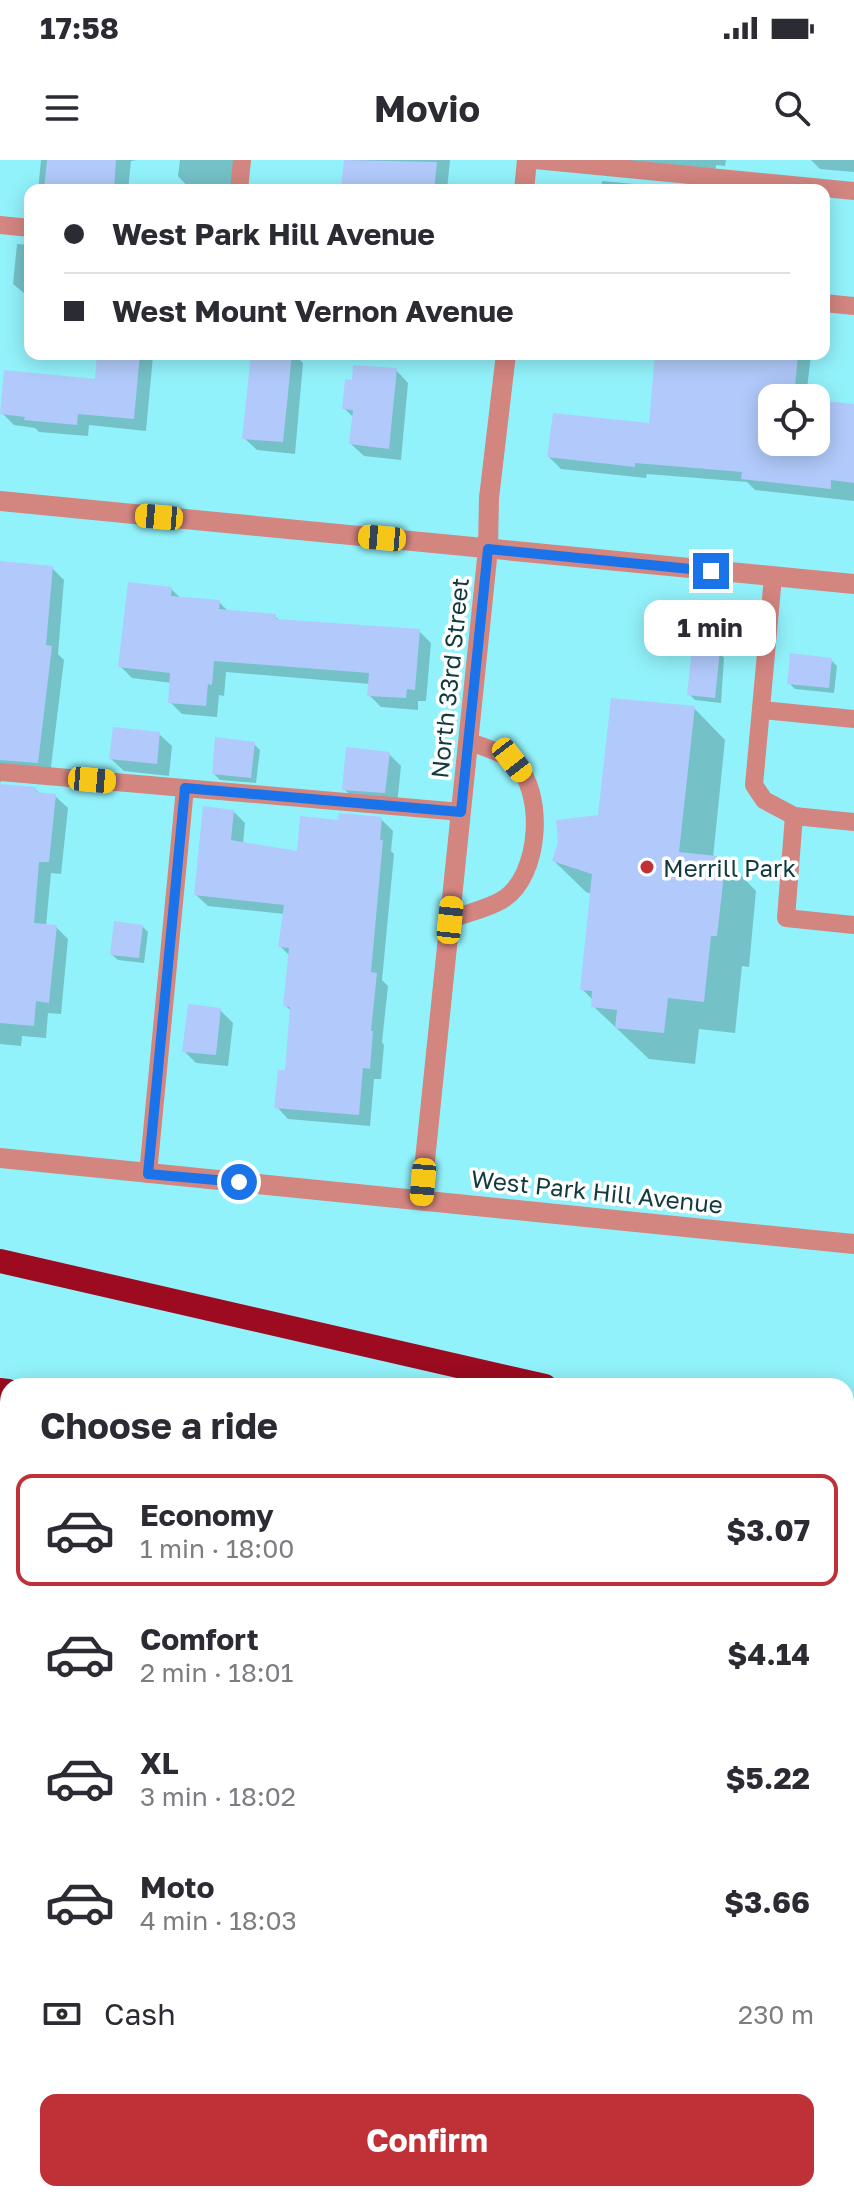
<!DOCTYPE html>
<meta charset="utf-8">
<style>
:root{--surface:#fff;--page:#f7f7f7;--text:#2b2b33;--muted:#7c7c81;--line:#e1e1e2;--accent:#c03037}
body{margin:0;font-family:"Golos Text",sans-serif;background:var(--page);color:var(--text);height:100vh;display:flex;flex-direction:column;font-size:30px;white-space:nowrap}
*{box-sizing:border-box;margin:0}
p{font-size:26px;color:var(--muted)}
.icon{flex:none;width:44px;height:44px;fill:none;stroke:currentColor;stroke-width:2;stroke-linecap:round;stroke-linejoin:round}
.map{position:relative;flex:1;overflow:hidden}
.drawer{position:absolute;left:0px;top:1218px;width:854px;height:824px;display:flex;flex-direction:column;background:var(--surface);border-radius:24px 24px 0 0;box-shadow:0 4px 20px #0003}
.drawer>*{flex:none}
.top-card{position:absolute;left:24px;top:24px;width:806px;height:176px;border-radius:16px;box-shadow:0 4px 20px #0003;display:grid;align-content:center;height:176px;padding:0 40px;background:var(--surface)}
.controls{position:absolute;left:758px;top:224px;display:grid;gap:16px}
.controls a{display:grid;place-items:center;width:72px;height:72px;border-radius:16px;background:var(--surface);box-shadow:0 4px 20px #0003;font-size:40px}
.end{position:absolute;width:36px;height:36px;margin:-18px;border:10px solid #1a73e8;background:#fff;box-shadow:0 0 0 4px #fff}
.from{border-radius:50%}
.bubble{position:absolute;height:56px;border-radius:16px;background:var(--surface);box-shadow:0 4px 20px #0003;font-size:26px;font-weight:700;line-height:56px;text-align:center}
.car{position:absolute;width:24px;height:48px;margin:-24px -12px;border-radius:10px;box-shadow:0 0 6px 2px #0007;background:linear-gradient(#f5c518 24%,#345 0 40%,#f5c518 0 76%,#345 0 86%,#f5c518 0)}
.top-card b{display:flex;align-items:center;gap:28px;height:76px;font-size:30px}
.top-card b+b{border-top:2px solid var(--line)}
.top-card i{width:20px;height:20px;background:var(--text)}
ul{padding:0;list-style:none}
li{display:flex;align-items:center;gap:24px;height:112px;margin:0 16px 12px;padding:0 24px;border:4px solid transparent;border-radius:16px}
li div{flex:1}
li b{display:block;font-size:30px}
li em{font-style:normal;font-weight:700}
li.selected{border-color:var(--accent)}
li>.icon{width:72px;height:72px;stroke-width:1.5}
h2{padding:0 40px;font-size:36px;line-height:96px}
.pay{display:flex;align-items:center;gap:20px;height:88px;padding:0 40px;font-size:30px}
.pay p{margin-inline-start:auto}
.primary-button{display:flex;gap:16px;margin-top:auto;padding:16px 40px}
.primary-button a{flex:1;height:92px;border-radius:16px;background:var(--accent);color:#fff;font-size:32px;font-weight:700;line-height:92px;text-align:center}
.status{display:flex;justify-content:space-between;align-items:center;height:56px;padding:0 40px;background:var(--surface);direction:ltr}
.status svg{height:22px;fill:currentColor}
header{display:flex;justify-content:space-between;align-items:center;height:104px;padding:0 40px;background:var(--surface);font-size:36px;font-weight:700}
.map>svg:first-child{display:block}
</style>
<div class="status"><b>17:58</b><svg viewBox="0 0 49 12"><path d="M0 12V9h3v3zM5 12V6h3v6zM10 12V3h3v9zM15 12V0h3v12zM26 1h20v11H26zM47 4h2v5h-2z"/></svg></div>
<header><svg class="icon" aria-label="menu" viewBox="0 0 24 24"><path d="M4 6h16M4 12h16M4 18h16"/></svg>Movio<svg class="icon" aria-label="search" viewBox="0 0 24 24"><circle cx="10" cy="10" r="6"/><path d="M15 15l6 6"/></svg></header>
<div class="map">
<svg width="854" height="2042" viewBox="0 0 854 2042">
<rect width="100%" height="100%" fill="#92f2fb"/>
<!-- green -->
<path fill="#79c577" d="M0,1422H8V1564L0,1563Z
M846,1445H854V1668L846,1667Z
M0,1585L8,1586V1696H0Z
M0,1712H8V1854H0Z
M846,1814L854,1815V1966H846Z"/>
<!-- shadow -->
<path fill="#0003" d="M41,0H137L131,1L128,30H38Z
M180,0H238L235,30L190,29L178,16Z
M346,0H450L447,30H346L343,27Z
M603,0H726L725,6L716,5L715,15Z
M811,0H854V12L820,9Z
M602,21L699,30H601Z
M17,84L30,85V138L13,124Z
M99,194L153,196L146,271L89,265L88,276L39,272L35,268L14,265L2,253L96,221Z
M253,194H294L303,203L295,294L257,290L244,278Z
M763,194H811L806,238H772V282H816V242L854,245V341L755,330L747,322L647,314L646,318L561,309L549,297L650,265Z
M396,210L408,223L401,300L364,296L351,284L354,258L344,248Z
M0,403L52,408L64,420L58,494L64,500L50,615L7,613L0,623Z
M171,429L182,439L219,442L229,452L275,456L280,461L419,471L431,483L426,541H418V550L381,547L369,535L370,524L226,512L224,536L219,535L217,557L182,554L170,542L172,523L132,518L120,506Z
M719,492L724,498L721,543L695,540L689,534Z
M831,500L837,506L834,533L795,529L789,523Z
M694,548L725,580L713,698L725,699L756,731L749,807L742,806L735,873L699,869L695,904L649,899L593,846V840L582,829L592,734L586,732L554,701L600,657Z
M159,574L172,586L169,616L124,611L111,599Z
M254,584L260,590L256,623L220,620L214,614Z
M389,594L401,606L397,645L356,641L344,629Z
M0,625L35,629L40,634L55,636L68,648L61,714L51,713L46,766L56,767L68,779L61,854L48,853L46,878L22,876L21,886L0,884Z
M233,651L245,663L243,684L298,693L340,662L381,659L393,671L391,691L394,694L382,820L388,826L382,882L384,885L381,919H374L370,966L288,959L277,947L287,913L292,852L285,845L290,796L280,786L284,754L208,746L196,735Z
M142,766L148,772L144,803L118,800L112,795Z
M220,850L233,863L228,906L196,903L184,891Z"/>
<!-- building -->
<path fill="#b1cafb" d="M47,0H116L114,30H44Z
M344,0L437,2L434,30L341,27Z
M97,194H140L134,259L78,254L77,265L24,260L25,257L0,254L4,210L95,219Z
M251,194H292L283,282L242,279Z
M655,194H798L794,238H772V282H816V240L854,244V323L831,320V329L741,319L742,312L635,303V307L547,297L553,253L649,263Z
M353,205L397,208L389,289L349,284L353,250L342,249L345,219L352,220Z
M0,401L53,406L46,485L52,486L38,603L0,600Z
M128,422L172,427L171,436L220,440L219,449L276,454V459L420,469L415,530L407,529L406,538L367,536L369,513L214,501L212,525L208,524L206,546L168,543L170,513L118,507Z
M692,488L720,490L715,538L687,535Z
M790,493L832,498L829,528L787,524Z
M611,538L695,546L679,692L726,697L717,776H711L704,842L668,838L664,873L615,868L617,850L591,847L592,831L580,830L592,714L552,701L558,682L556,660L598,655Z
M113,567L160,572L157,604L109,599Z
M215,577L255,582L251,618L212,614Z
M346,587L390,592L385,633L342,630Z
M0,624L36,627V632L56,634L49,702H39L34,763L57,765L49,843L36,841L34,866L0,863Z
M203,646L234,650L231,680L297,691L300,656L338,660L339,653L382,657L380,680H383L371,812L377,813L371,871H373L370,909L363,908L359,955L274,948L278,910H285L290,847L283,846L289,788L278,787L284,745L194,735Z
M114,761L143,765L139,798L110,795Z
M188,844L221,848L216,895L182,892Z"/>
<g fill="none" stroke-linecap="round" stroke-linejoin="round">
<!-- lane -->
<path stroke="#d38580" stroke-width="18" d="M535,0L854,31
M239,30L242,0
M0,65L30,68
M824,143L854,146
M773,417L754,625L764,640L794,656
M762,550L854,559
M0,612L461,652
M854,662L794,656L786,758L854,765
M450,760C466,753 487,749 502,740C541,717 546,630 513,601C502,592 482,587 468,581
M148,1014L185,628
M0,1704H8
M0,1865H8
M846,1979H854
M88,2035L137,2042"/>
<!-- street -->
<path stroke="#d38580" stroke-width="20" d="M524,30L527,0
M0,341L854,424
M0,998L854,1084
M421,1039L488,389L489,338L506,194"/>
<!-- secondary -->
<path stroke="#c55352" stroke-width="20" d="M846,1773L854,1774
M28,2042L35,2034"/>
<!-- highway -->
<path stroke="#9c0b1f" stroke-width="24" d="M0,1101L545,1226
M0,1230L8,1231
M846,1308H854
M0,1314L8,1315
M846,1388H854"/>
<defs>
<path id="rail" d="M0,1933H8
M0,1956L8,1957
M846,2007H854
M846,2031H854
M370,2034L421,2042"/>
</defs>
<!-- rail casing -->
<use href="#rail" stroke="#3f7d83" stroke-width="9"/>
<!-- rail -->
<use href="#rail" stroke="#fff" stroke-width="6" stroke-dasharray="18" stroke-linecap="butt"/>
</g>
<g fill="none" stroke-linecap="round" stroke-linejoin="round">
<!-- route -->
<path stroke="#1a73e8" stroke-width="10" d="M239,1022L148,1014L185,628L461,652L488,389L711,411"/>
</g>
<!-- markers -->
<circle fill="#c03037" stroke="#fff" stroke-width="3" cx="647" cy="707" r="8"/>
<g text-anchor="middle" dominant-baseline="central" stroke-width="7" stroke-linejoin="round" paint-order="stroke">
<!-- street labels -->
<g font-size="24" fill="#113b3f" stroke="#fff">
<text transform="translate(449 518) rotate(-84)">North 33rd Street</text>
<text transform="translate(597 1031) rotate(6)">West Park Hill Avenue</text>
</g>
<!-- poi labels -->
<g font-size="24" fill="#113b3f" stroke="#fff" text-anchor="start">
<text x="663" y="707">Merrill Park</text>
</g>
</g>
</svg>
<div class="controls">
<a><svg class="icon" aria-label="locate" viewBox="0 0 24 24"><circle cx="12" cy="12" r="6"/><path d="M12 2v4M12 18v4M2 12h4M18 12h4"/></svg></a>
</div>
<i class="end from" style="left:239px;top:1022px"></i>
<i class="end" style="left:711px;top:411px"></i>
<div class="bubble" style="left:644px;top:440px;width:132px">1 min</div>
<i class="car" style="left:159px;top:357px;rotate:275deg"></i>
<i class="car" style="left:382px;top:378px;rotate:275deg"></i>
<i class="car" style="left:512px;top:600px;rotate:142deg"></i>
<i class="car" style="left:92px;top:620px;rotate:95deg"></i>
<i class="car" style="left:450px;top:760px;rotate:6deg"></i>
<i class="car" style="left:423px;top:1022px;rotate:185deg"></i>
<div class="top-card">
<b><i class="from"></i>West Park Hill Avenue</b>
<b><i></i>West Mount Vernon Avenue</b>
</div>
<section class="drawer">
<h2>Choose a ride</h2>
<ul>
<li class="selected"><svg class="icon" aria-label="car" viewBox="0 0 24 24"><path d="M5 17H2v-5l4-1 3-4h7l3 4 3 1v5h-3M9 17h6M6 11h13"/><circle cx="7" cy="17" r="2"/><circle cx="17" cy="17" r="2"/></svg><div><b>Economy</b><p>1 min · 18:00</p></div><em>$3.07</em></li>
<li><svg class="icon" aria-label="car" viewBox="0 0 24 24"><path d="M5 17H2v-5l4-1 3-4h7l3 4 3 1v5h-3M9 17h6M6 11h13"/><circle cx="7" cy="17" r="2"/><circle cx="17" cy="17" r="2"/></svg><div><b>Comfort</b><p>2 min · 18:01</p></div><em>$4.14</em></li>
<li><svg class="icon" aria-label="car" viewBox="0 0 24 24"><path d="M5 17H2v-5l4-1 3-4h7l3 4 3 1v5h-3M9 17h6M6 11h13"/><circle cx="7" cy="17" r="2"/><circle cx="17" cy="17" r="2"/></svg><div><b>XL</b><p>3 min · 18:02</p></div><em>$5.22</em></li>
<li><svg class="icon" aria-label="car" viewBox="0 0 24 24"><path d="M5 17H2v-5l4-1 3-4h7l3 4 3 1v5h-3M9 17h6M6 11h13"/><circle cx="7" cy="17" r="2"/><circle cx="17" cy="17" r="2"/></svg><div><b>Moto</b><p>4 min · 18:03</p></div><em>$3.66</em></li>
</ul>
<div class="pay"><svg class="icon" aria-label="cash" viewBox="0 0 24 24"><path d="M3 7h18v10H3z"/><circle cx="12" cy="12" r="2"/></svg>Cash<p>230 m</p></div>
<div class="primary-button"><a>Confirm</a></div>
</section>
</div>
